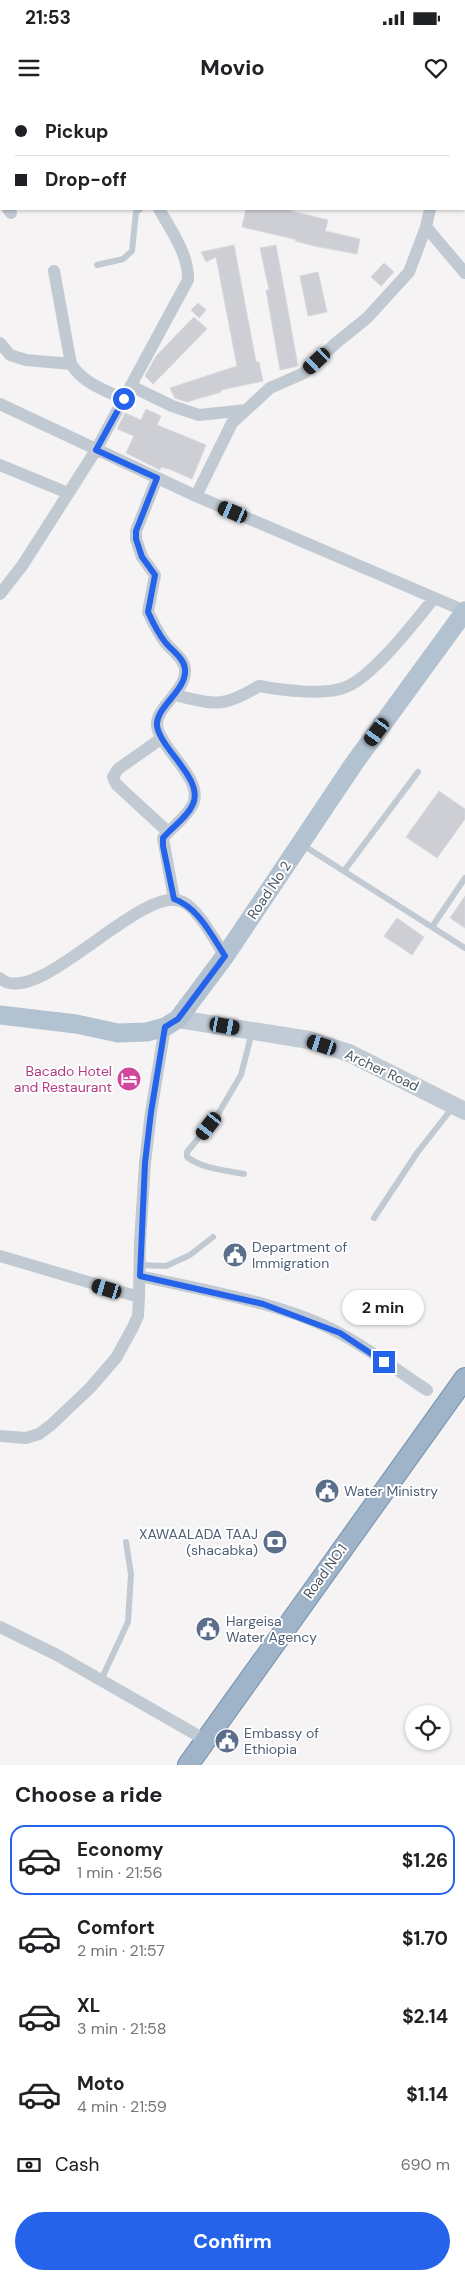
<!DOCTYPE html>
<meta charset="utf-8">
<style>
:root{--surface:#fff;--page:#f6f6f6;--text:#202124;--muted:#757577;--line:#e0e0e0;--accent:#2563eb}
body{margin:0;font-family:"DM Sans",sans-serif;background:var(--page);color:var(--text);height:100vh;display:flex;flex-direction:column;font-size:19px;white-space:nowrap}
*{box-sizing:border-box;margin:0}
p{font-size:16px;color:var(--muted)}
.icon{flex:none;width:28px;height:28px;fill:none;stroke:currentColor;stroke-width:2;stroke-linecap:round;stroke-linejoin:round}
.map{position:relative;height:1665px;overflow:hidden}
.side{display:flex;flex-direction:column;background:var(--surface);flex:1}
.side>*{flex:none}
.top-card{position:absolute;left:0px;top:0px;width:465px;height:110px;box-shadow:0 1px 4px #0004;display:grid;align-content:center;height:110px;padding:0 15px;background:var(--surface)}
.controls{position:absolute;left:405px;top:1605px;display:grid;gap:10px}
.controls a{display:grid;place-items:center;width:45px;height:45px;border-radius:50%;background:var(--surface);box-shadow:0 1px 4px #0004;font-size:25px}
.end{position:absolute;width:22px;height:22px;margin:-11px;border:6px solid #2563eb;background:#fff;box-shadow:0 0 0 2px #fff}
.from{border-radius:50%}
.bubble{position:absolute;height:35px;border-radius:18px;background:var(--surface);box-shadow:0 1px 4px #0004;font-size:16px;font-weight:700;line-height:35px;text-align:center}
.car{position:absolute;width:15px;height:30px;margin:-15px -8px;border-radius:6px;box-shadow:0 0 4px 1px #0007;background:linear-gradient(#222 24%,#8ab4d8 0 40%,#222 0 76%,#8ab4d8 0 86%,#222 0)}
.top-card b{display:flex;align-items:center;gap:18px;height:48px;font-size:19px}
.top-card b+b{border-top:1px solid var(--line)}
.top-card i{width:12px;height:12px;background:var(--text)}
ul{padding:0;list-style:none}
li{display:flex;align-items:center;gap:15px;height:70px;margin:0 10px 8px;padding:0 5px;border:2px solid transparent;border-radius:15px}
li div{flex:1}
li b{display:block;font-size:19px}
li em{font-style:normal;font-weight:700}
li.current{border-color:var(--accent)}
li>.icon{width:45px;height:45px;stroke-width:1.5}
h2{padding:0 15px;font-size:22px;line-height:60px}
.pay{display:flex;align-items:center;gap:12px;height:55px;padding:0 15px;font-size:19px}
.pay p{margin-inline-start:auto}
.button{display:flex;gap:10px;margin-top:auto;padding:10px 15px}
.button a{flex:1;height:58px;border-radius:30px;background:var(--accent);color:#fff;font-size:20px;font-weight:700;line-height:58px;text-align:center}
.status{display:flex;justify-content:space-between;align-items:center;height:35px;padding:0 25px;background:var(--surface);direction:ltr}
.status svg{height:14px;fill:currentColor}
header{display:flex;justify-content:space-between;align-items:center;height:65px;padding:0 15px;background:var(--surface);font-size:22px;font-weight:700}
.map>svg:first-child{display:block}
</style>
<div class="status"><b>21:53</b><svg viewBox="0 0 49 12"><path d="M0 12V9h3v3zM5 12V6h3v6zM10 12V3h3v9zM15 12V0h3v12zM26 1h20v11H26zM47 4h2v5h-2z"/></svg></div>
<header><svg class="icon" aria-label="menu" viewBox="0 0 24 24"><path d="M4 6h16M4 12h16M4 18h16"/></svg>Movio<svg class="icon" aria-label="heart" viewBox="0 0 24 24"><path d="M12 20l-8-8c-3-5 5-10 8-4 3-6 11-1 8 4z"/></svg></header>
<div class="map">
<svg width="465" height="1665" viewBox="0 0 465 1665">
<rect width="100%" height="100%" fill="#f5f3f3"/>
<!-- building -->
<path fill="#cdcfd5" stroke="#d7d9de" d="M246,109H292L291,111L328,120L325,131L360,139L357,154L319,147L295,141L298,140L242,127Z
M234,145L256,262H259L263,281L221,290V292L187,302L175,298L170,288L237,266L216,157L206,162L201,152Z
M276,145L298,266L280,270L266,190H269L260,148Z
M384,163L394,172L381,186L371,177Z
M318,172L327,212L308,216L300,176Z
M198,203L206,210L199,218L191,210Z
M194,217L207,229L153,284L145,276L156,256Z
M146,309L161,316L157,325L206,345L192,379L169,369L161,367L160,370L126,353L134,336L117,329L125,313L141,320Z
M439,691L465,709V719L437,758L406,737Z
M465,796V828L450,818Z
M397,818L424,837L412,855L384,836Z"/>
<g fill="none" stroke-linecap="round" stroke-linejoin="round">
<defs>
<path id="trunk" d="M188,1665L465,1278"/>
</defs>
<!-- trunk casing -->
<use href="#trunk" stroke="#7690ad" stroke-width="22"/>
<!-- service -->
<path stroke="#c1cad2" stroke-width="6" d="M97,165L123,159L132,151L136,112L140,109
M301,744L465,848
M344,771L418,672
M432,827L465,778
M244,1074C224,1070 203,1069 187,1057V1052L218,1014L241,975L252,932
M374,1118L417,1053L453,1007
M140,1165L166,1166L190,1155L213,1137
M101,1580L128,1522L131,1474L126,1442"/>
<!-- minor -->
<path stroke="#c1cad2" stroke-width="12" d="M90,0L92,1
M163,1L164,0
M464,44L465,42
M0,100L1,102
M8,109L11,113
M426,127L465,173
M54,171L71,264C83,283 104,290 124,299
M0,243L10,255L26,260L71,264
M131,286L172,306L199,315L246,310
M0,304L196,396L465,511
M0,365L68,393
M157,378L136,431V439L142,457L155,475L148,512C153,522 158,533 165,542C171,550 184,558 185,569C187,591 155,607 157,626C161,650 204,679 193,704C187,717 172,727 163,738L174,799
M196,396L232,323L270,288L304,273L336,243L367,218L409,172L426,127L430,109
M0,494L22,466L96,350L188,180C189,155 171,130 159,109
M174,595C215,604 221,609 259,586C281,590 325,596 346,587C373,576 415,522 434,498
M162,638L118,669L113,677L116,684L168,732
M0,878C36,912 143,781 183,802C199,810 215,841 225,856
M0,1156L139,1197
M140,1176C202,1190 285,1203 341,1234C371,1250 399,1272 427,1290
M0,1336L26,1338L39,1334L51,1325L90,1288L116,1258L132,1229L138,1216L139,1197L140,1142L145,1063L151,1012L165,927
M0,1527L57,1555L204,1639"/>
<!-- secondary -->
<path stroke="#c1cbd6" stroke-width="18" d="M178,919L309,940L349,953L465,1011"/>
<!-- primary -->
<path stroke="#b3c2d1" stroke-width="19" d="M0,915L76,924L118,933L147,932L165,927L178,919L225,856L355,662L465,511"/>
<!-- trunk -->
<use href="#trunk" stroke="#9fb4c9" stroke-width="20"/>
</g>
<g fill="none" stroke-linecap="round" stroke-linejoin="round">
<!-- route -->
<path stroke="#2563eb" stroke-width="6" d="M124,299L96,350L157,378L136,431V439L142,457L155,475L148,512C153,523 158,533 165,542C171,550 184,558 185,569C187,591 155,607 157,626C161,650 204,679 193,704C187,718 172,727 163,738V746L174,799C198,807 212,836 225,856L178,919L165,927L151,1012L145,1063L140,1176L263,1204L340,1233L384,1262"/>
</g>
<!-- icons -->
<defs>
<symbol id="hotel-disc" viewBox="-11 -11 22 22"><circle r="9.5" fill="#d1479c" stroke="#fff"/><path d="M-6-4.5h1.5V1H6V5H4.5V3h-9V5H-6ZM-4 0a1.8 1.8 0 1 1 3.6 0ZM.5 0V-2.5h3Q6-2.5 6 0Z" fill="#fff"/></symbol>
<symbol id="civic-disc" viewBox="-11 -11 22 22"><circle r="9.5" fill="#5c6f8a" stroke="#fff"/><path d="M-.6-6.5H3V-4.5H.6V-3L4-1V1h2V6H-6V1h2V-1L-.6-3ZM-1.2 2.5V6h2.4V2.5Z" fill="#fff"/></symbol>
<symbol id="bank-disc" viewBox="-11 -11 22 22"><circle r="9.5" fill="#5c6f8a" stroke="#fff"/><path d="M-6-4H6V4H-6ZM0-2.3a2.3 2.3 0 1 0 0 4.6a2.3 2.3 0 1 0 0-4.6Z" fill="#fff"/></symbol>
</defs>
<g fill-rule="evenodd">
<use href="#hotel-disc" x="115" y="965" width="28" height="28"/>
<use href="#civic-disc" x="221" y="1141" width="28" height="28"/>
<use href="#civic-disc" x="313" y="1377" width="28" height="28"/>
<use href="#bank-disc" x="261" y="1428" width="28" height="28"/>
<use href="#civic-disc" x="194" y="1515" width="28" height="28"/>
<use href="#civic-disc" x="213" y="1627" width="28" height="28"/>
</g>
<g text-anchor="middle" dominant-baseline="central" stroke-width="4" stroke-linejoin="round" paint-order="stroke">
<!-- street labels -->
<g font-size="14" fill="#4a5661" stroke="#fff">
<text transform="translate(269 790) rotate(-56)">Road No 2</text>
<text transform="translate(382 970) rotate(25)">Archer Road</text>
<text transform="translate(325 1471) rotate(-54)">Road NO.1</text>
</g>
<!-- hotel labels -->
<g font-size="14" fill="#b23c85" stroke="#fff" text-anchor="end">
<text x="112" y="971">Bacado Hotel<tspan x="112" dy="16">and Restaurant</tspan></text>
</g>
<!-- service labels -->
<g font-size="14" fill="#4e5e75" stroke="#fff" text-anchor="start">
<text x="252" y="1147">Department of<tspan x="252" dy="16">Immigration</tspan></text>
<text x="344" y="1391">Water Ministry</text>
<text x="258" y="1434" text-anchor="end">XAWAALADA TAAJ<tspan x="258" dy="16">(shacabka)</tspan></text>
<text x="226" y="1521">Hargeisa<tspan x="226" dy="16">Water Agency</tspan></text>
<text x="244" y="1633">Embassy of<tspan x="244" dy="16">Ethiopia</tspan></text>
</g>
</g>
</svg>
<div class="controls">
<a><svg class="icon" aria-label="locate" viewBox="0 0 24 24"><circle cx="12" cy="12" r="6"/><path d="M12 2v4M12 18v4M2 12h4M18 12h4"/></svg></a>
</div>
<i class="end from" style="left:124px;top:299px"></i>
<i class="end" style="left:384px;top:1262px"></i>
<div class="bubble" style="left:342px;top:1190px;width:82px">2 min</div>
<i class="car" style="left:317px;top:261px;rotate:227deg"></i>
<i class="car" style="left:233px;top:412px;rotate:293deg"></i>
<i class="car" style="left:377px;top:632px;rotate:216deg"></i>
<i class="car" style="left:225px;top:926px;rotate:100deg"></i>
<i class="car" style="left:322px;top:945px;rotate:288deg"></i>
<i class="car" style="left:209px;top:1026px;rotate:218deg"></i>
<i class="car" style="left:107px;top:1189px;rotate:287deg"></i>
<div class="top-card">
<b><i class="from"></i>Pickup</b>
<b><i></i>Drop-off</b>
</div>
</div>
<section class="side">
<h2>Choose a ride</h2>
<ul>
<li class="current"><svg class="icon" aria-label="car" viewBox="0 0 24 24"><path d="M5 17H2v-5l4-1 3-4h7l3 4 3 1v5h-3M9 17h6M6 11h13"/><circle cx="7" cy="17" r="2"/><circle cx="17" cy="17" r="2"/></svg><div><b>Economy</b><p>1 min · 21:56</p></div><em>$1.26</em></li>
<li><svg class="icon" aria-label="car" viewBox="0 0 24 24"><path d="M5 17H2v-5l4-1 3-4h7l3 4 3 1v5h-3M9 17h6M6 11h13"/><circle cx="7" cy="17" r="2"/><circle cx="17" cy="17" r="2"/></svg><div><b>Comfort</b><p>2 min · 21:57</p></div><em>$1.70</em></li>
<li><svg class="icon" aria-label="car" viewBox="0 0 24 24"><path d="M5 17H2v-5l4-1 3-4h7l3 4 3 1v5h-3M9 17h6M6 11h13"/><circle cx="7" cy="17" r="2"/><circle cx="17" cy="17" r="2"/></svg><div><b>XL</b><p>3 min · 21:58</p></div><em>$2.14</em></li>
<li><svg class="icon" aria-label="car" viewBox="0 0 24 24"><path d="M5 17H2v-5l4-1 3-4h7l3 4 3 1v5h-3M9 17h6M6 11h13"/><circle cx="7" cy="17" r="2"/><circle cx="17" cy="17" r="2"/></svg><div><b>Moto</b><p>4 min · 21:59</p></div><em>$1.14</em></li>
</ul>
<div class="pay"><svg class="icon" aria-label="cash" viewBox="0 0 24 24"><path d="M3 7h18v10H3z"/><circle cx="12" cy="12" r="2"/></svg>Cash<p>690 m</p></div>
<div class="button"><a>Confirm</a></div>
</section>
